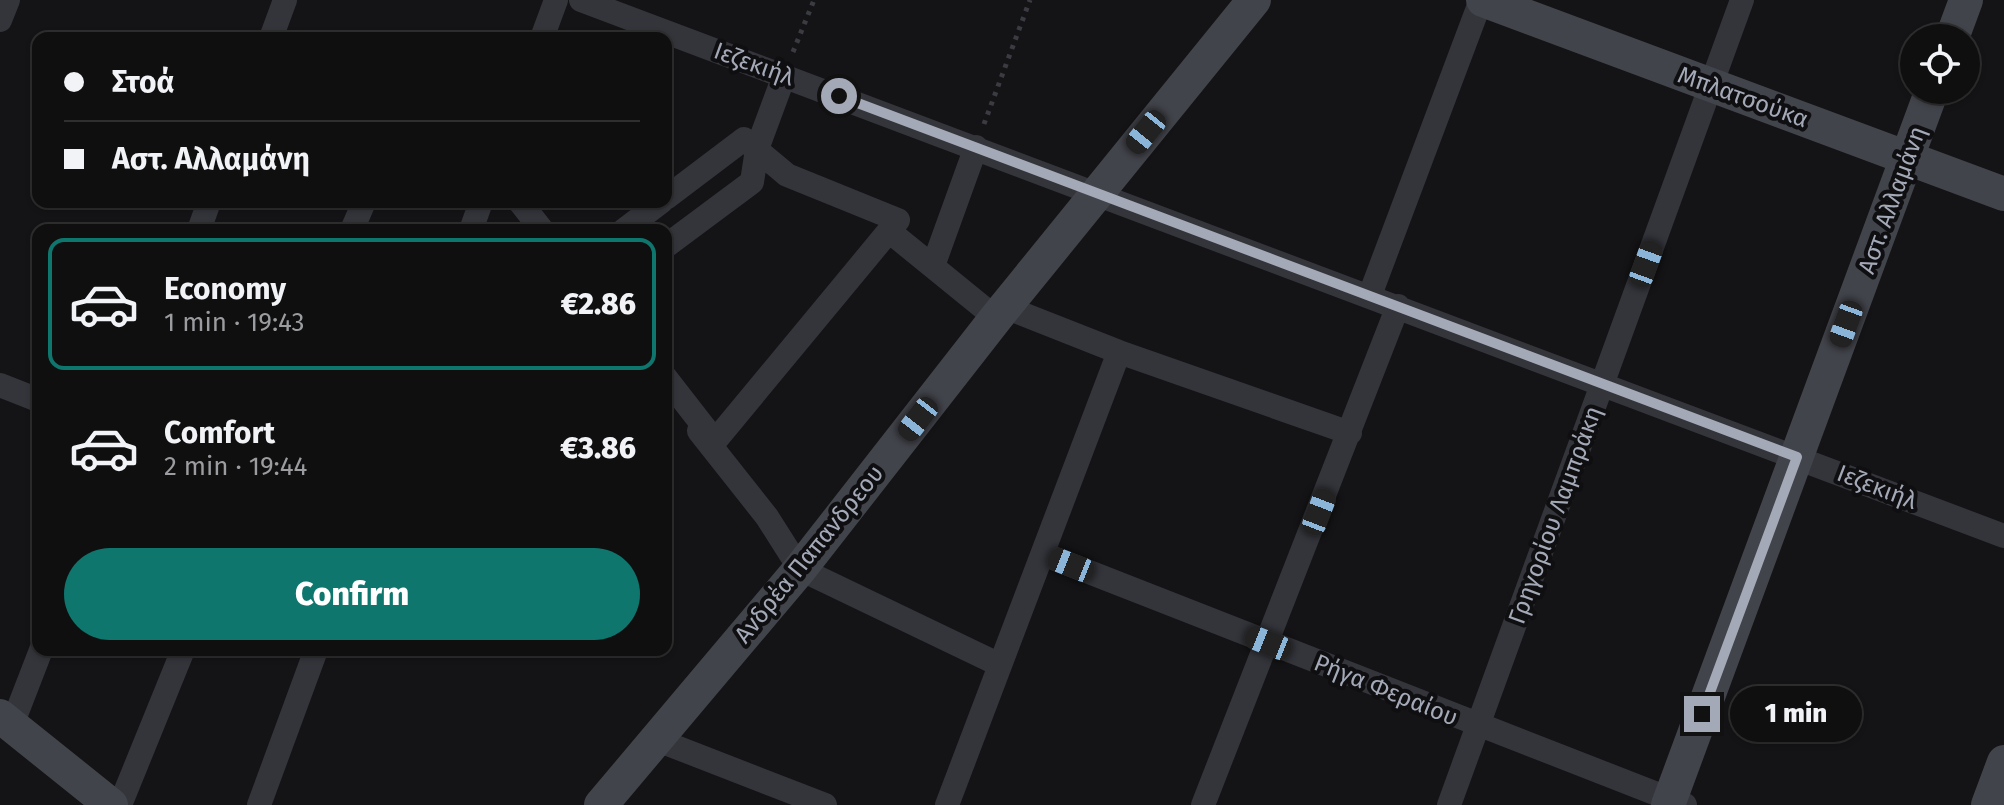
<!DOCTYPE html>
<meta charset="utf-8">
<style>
:root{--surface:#0f0f10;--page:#181819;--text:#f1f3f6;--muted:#9b9c9f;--line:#2f2f30;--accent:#0f766e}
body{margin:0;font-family:"Fira Sans",sans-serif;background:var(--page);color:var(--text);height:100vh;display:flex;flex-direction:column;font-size:30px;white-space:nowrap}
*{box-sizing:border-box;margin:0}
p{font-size:26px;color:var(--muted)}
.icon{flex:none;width:44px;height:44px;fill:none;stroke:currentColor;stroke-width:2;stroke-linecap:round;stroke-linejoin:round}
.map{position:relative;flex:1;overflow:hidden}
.details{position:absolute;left:32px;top:224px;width:640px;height:432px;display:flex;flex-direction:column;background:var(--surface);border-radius:16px;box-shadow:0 2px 6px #0004,0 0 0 2px var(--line)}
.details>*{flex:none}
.guide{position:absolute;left:32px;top:32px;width:640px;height:176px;border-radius:16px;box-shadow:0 2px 6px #0004,0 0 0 2px var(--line);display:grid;align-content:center;height:176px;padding:0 32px;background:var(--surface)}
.controls{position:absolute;left:1900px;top:24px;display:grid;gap:16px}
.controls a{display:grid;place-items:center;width:80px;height:80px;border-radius:50%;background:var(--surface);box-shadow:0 2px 6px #0004,0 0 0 2px var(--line);font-size:40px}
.end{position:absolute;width:36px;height:36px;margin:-18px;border:10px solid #a4a9b7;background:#111;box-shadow:0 0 0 4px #111}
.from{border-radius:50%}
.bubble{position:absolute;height:56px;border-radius:28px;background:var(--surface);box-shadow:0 2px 6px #0004,0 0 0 2px var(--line);font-size:26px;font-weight:800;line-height:56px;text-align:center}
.car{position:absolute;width:24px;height:48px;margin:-24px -12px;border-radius:10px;box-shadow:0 0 6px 2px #0007;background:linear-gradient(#222 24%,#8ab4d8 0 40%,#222 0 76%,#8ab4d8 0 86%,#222 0)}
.guide b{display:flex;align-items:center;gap:28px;height:76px;font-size:30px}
.guide b+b{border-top:2px solid var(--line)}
.guide i{width:20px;height:20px;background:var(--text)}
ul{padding:14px 0 0;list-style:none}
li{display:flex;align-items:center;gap:24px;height:132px;margin:0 16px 12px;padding:0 16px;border:4px solid transparent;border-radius:16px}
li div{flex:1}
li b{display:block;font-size:30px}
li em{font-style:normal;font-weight:800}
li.on{border-color:var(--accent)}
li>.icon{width:72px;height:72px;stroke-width:1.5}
.primary-button{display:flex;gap:16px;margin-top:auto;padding:16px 32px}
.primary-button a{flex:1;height:92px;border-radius:48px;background:var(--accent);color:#fff;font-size:32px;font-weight:800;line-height:92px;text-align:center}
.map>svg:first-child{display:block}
</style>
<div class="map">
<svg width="2004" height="805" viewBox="0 0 2004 805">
<rect width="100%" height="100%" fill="#141416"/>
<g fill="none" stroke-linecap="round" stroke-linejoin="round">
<!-- path -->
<path stroke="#3a3c42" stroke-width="5" stroke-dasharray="4 6" stroke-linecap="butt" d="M793,52L814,0
M984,124L1030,0"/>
<!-- street -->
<path stroke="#34353b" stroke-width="24" d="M581,0L2004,536
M0,20L8,0
M271,38L285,0
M542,38L556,0
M666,198L744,139L787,175L898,220L715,441L666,378
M520,202L542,230
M199,230L209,202
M352,230L364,202
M471,230L481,202
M624,230L661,202
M889,231L996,318
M666,246L752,182L757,149L784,76
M933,266L976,147
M1370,295L1481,0
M1005,307L1119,352L1350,433
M0,385L38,400
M699,431L767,517L800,569L1000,665
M1043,554L1685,805
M12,725L41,650
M655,739L825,805
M120,805L183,650
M259,805L316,650
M947,805L1119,352
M1203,805L1398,306
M1449,805L1742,0"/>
<!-- secondary -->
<path stroke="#42444b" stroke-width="34" d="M1483,0L2004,194
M1952,38L1966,0
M0,716L111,805
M601,805L800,569L996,318L1254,0
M1668,805L1932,90
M1988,805L2004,762"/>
</g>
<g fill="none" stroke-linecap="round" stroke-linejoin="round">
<!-- route -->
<path stroke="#a4a9b7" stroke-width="10" d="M839,96L1797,457L1702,714"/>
</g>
<g text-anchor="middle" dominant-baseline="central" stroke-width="8" stroke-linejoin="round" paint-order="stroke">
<!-- street labels -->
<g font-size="24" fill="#a4a9b7" stroke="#0f0f11">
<text transform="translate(754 64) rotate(20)">Ιεζεκιήλ</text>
<text transform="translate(1743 97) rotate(20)">Μπλατσούκα</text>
<text transform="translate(1892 200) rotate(-70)">Αστ. Αλλαμάνη</text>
<text transform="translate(1877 487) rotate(21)">Ιεζεκιήλ</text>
<text transform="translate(1555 515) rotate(-70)">Γρηγορίου Λαμπράκη</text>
<text transform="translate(809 554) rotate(-51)">Ανδρέα Παπανδρεου</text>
<text transform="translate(1386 690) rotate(22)">Ρήγα Φεραίου</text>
</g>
</g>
</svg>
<div class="controls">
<a><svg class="icon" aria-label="locate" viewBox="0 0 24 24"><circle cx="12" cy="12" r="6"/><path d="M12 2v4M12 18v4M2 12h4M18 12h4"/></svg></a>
</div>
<i class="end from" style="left:839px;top:96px"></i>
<i class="end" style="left:1702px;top:714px"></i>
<div class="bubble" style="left:1730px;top:686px;width:132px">1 min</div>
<i class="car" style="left:1146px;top:132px;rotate:219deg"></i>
<i class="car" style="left:1646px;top:264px;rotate:20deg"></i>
<i class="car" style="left:1846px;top:324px;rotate:200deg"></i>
<i class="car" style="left:918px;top:419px;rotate:218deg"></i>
<i class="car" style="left:1319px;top:512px;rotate:21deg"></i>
<i class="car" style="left:1071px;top:565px;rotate:292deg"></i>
<i class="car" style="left:1268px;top:643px;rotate:292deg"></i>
<div class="guide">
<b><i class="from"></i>Στοά</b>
<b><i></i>Αστ. Αλλαμάνη</b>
</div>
<section class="details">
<ul>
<li class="on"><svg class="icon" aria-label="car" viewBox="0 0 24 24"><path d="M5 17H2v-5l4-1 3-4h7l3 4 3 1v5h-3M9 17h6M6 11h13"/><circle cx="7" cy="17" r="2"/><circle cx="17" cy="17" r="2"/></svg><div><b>Economy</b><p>1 min · 19:43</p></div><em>€2.86</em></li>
<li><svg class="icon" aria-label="car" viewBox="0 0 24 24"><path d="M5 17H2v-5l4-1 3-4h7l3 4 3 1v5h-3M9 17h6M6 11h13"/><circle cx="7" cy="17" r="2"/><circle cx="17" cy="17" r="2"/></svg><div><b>Comfort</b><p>2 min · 19:44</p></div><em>€3.86</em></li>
</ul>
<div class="primary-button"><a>Confirm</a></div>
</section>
</div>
